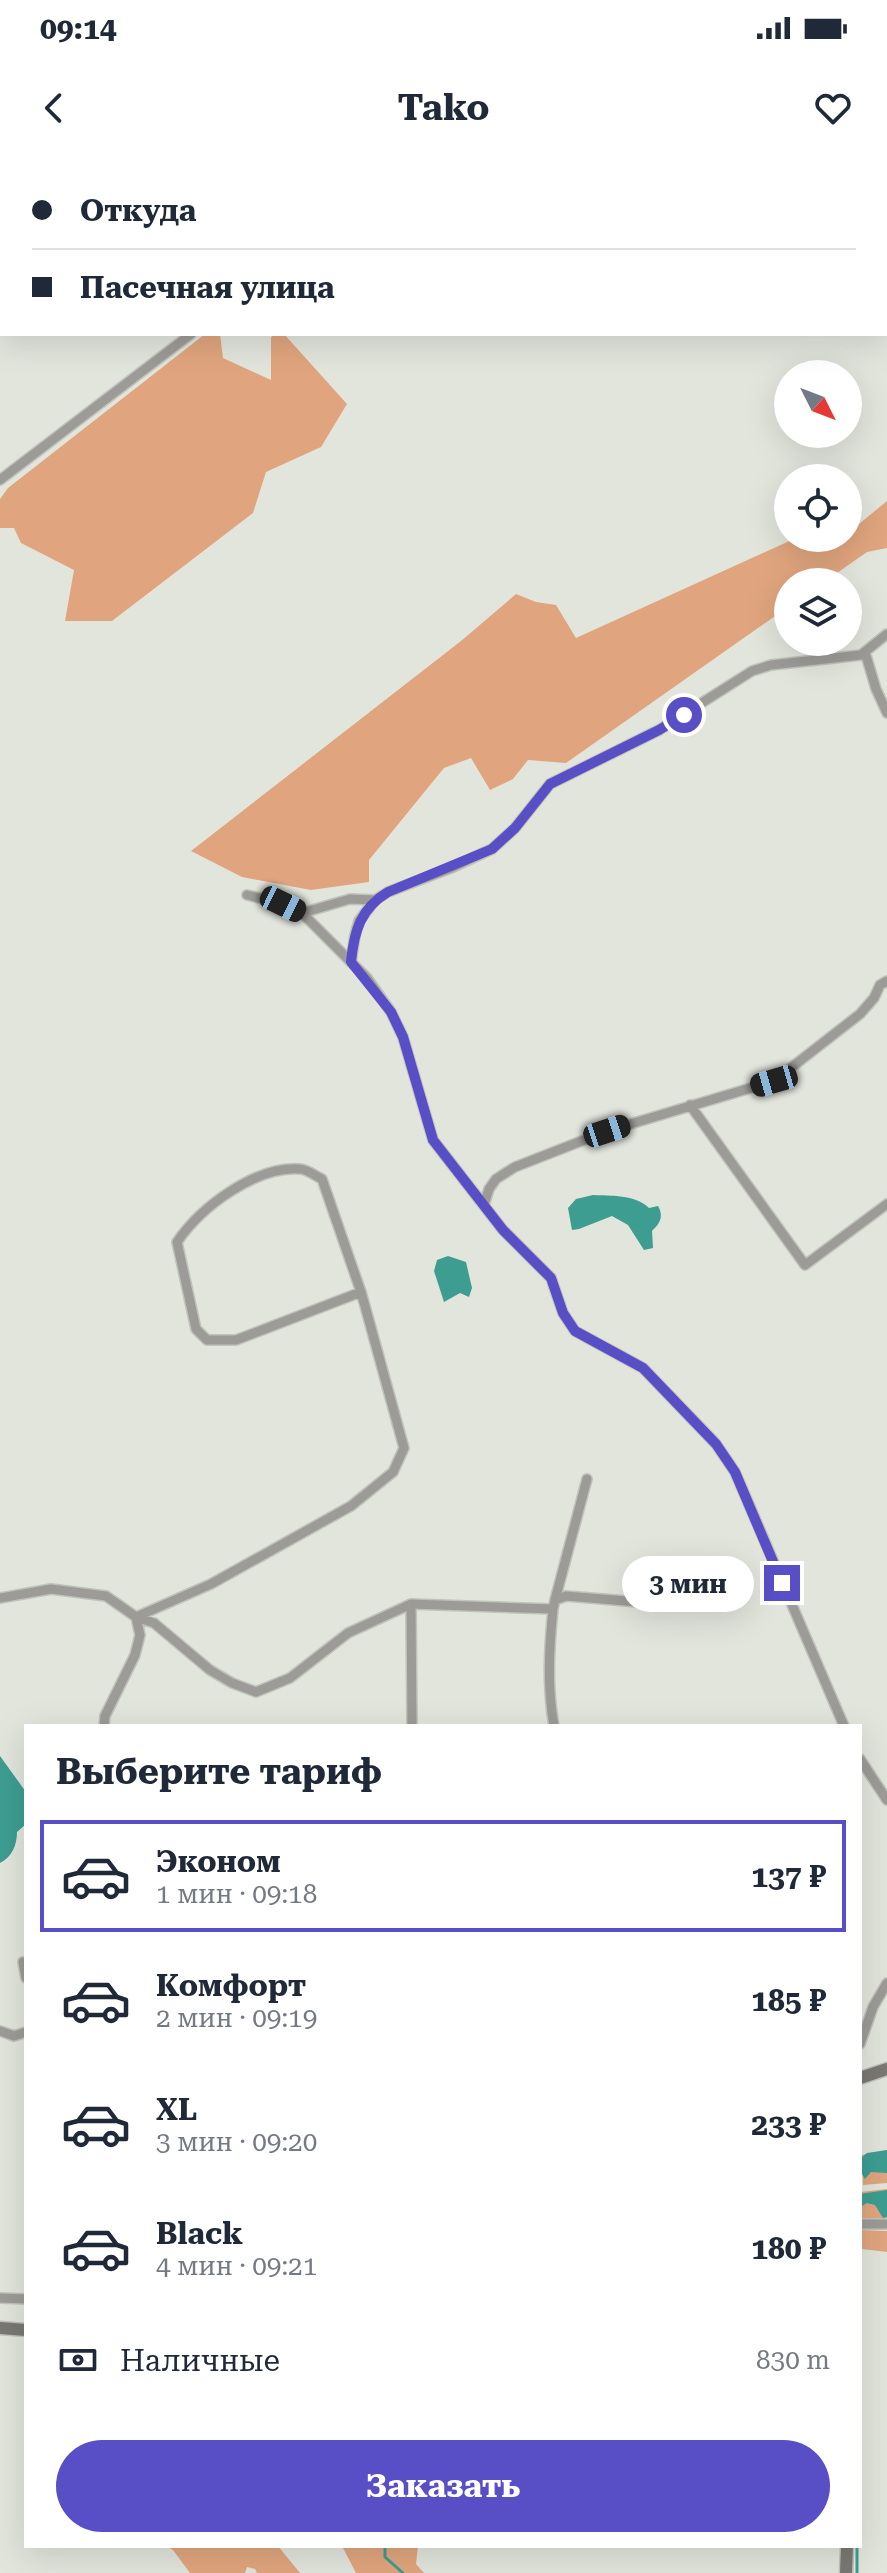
<!DOCTYPE html>
<html lang="ru">
<meta charset="utf-8">
<style>
:root{--surface:#fff;--page:#f6f6f7;--text:#1f2937;--muted:#747a83;--line:#e0e1e3;--accent:#584ec6}
body{margin:0;font-family:"Roboto Serif",serif;background:var(--page);color:var(--text);height:100vh;display:flex;flex-direction:column;font-size:30px;white-space:nowrap}
*{box-sizing:border-box;margin:0}
p{font-size:26px;color:var(--muted)}
.icon{flex:none;width:44px;height:44px;fill:none;stroke:currentColor;stroke-width:2;stroke-linecap:round;stroke-linejoin:round}
.map{position:relative;flex:1;overflow:hidden}
.sheet{position:absolute;left:24px;top:1564px;width:838px;height:824px;display:flex;flex-direction:column;background:var(--surface);border-radius:0px;box-shadow:0 8px 32px #0002}
.sheet>*{flex:none}
.top-card{position:absolute;left:0px;top:0px;width:888px;height:176px;box-shadow:0 8px 32px #0002;display:grid;align-content:center;height:176px;padding:0 32px;background:var(--surface)}
.needle{width:52px;rotate:132deg}
.controls{position:absolute;left:774px;top:200px;display:grid;gap:16px}
.controls a{display:grid;place-items:center;width:88px;height:88px;border-radius:50%;background:var(--surface);box-shadow:0 8px 32px #0002;font-size:40px}
.end{position:absolute;width:36px;height:36px;margin:-18px;border:10px solid #584ec6;background:#fff;box-shadow:0 0 0 4px #fff}
.from{border-radius:50%}
.bubble{position:absolute;height:56px;border-radius:28px;background:var(--surface);box-shadow:0 8px 32px #0002;font-size:26px;font-weight:700;line-height:56px;text-align:center}
.car{position:absolute;width:24px;height:48px;margin:-24px -12px;border-radius:10px;box-shadow:0 0 6px 2px #0007;background:linear-gradient(#222 24%,#8ab4d8 0 40%,#222 0 76%,#8ab4d8 0 86%,#222 0)}
.top-card b{display:flex;align-items:center;gap:28px;height:76px;font-size:30px}
.top-card b+b{border-top:2px solid var(--line)}
.top-card i{width:20px;height:20px;background:var(--text)}
ul{padding:0;list-style:none}
li{display:flex;align-items:center;gap:24px;height:112px;margin:0 16px 12px;padding:0 16px;border:4px solid transparent;border-radius:0px}
li div{flex:1}
li b{display:block;font-size:30px}
li em{font-style:normal;font-weight:700}
li.selected{border-color:var(--accent)}
li>.icon{width:72px;height:72px;stroke-width:1.5}
h2{padding:0 32px;font-size:36px;line-height:96px}
.pay{display:flex;align-items:center;gap:20px;height:88px;padding:0 32px;font-size:30px}
.pay p{margin-inline-start:auto}
.primary-button{display:flex;gap:16px;margin-top:auto;padding:16px 32px}
.primary-button a{flex:1;height:92px;border-radius:48px;background:var(--accent);color:#fff;font-size:32px;font-weight:700;line-height:92px;text-align:center}
.status{display:flex;justify-content:space-between;align-items:center;height:56px;padding:0 40px;background:var(--surface);direction:ltr}
.status svg{height:22px;fill:currentColor}
header{display:flex;justify-content:space-between;align-items:center;height:104px;padding:0 32px;background:var(--surface);font-size:36px;font-weight:700}
.map>svg:first-child{display:block}
</style>
<div class="status"><b>09:14</b><svg viewBox="0 0 49 12"><path d="M0 12V9h3v3zM5 12V6h3v6zM10 12V3h3v9zM15 12V0h3v12zM26 1h20v11H26zM47 4h2v5h-2z"/></svg></div>
<header><svg class="icon" aria-label="back" viewBox="0 0 24 24"><path d="M15 5l-7 7 7 7"/></svg>Tako<svg class="icon" aria-label="heart" viewBox="0 0 24 24"><path d="M12 20l-8-8c-3-5 5-10 8-4 3-6 11-1 8 4z"/></svg></header>
<div class="map">
<svg width="887" height="2413" viewBox="0 0 887 2413">
<rect width="100%" height="100%" fill="#e2e5dc"/>
<!-- green -->
<path fill="#e0a57e" d="M205,174H220L223,198L271,220V177L276,174H284L347,244L321,287L266,312L253,353L112,461H65L74,410L21,383L14,368H0V339L8,328Z
M887,341V388L867,392L824,422H788V447L566,603L528,600L513,619L490,630L471,598L444,608L369,700V722L311,730L242,717L191,691L461,481L516,434L536,442L556,445L576,478L796,378H848V373Z
M887,1990V2023L863,2025L862,1995Z
M887,2029V2061L860,2058V2032Z
M861,2070L887,2071V2092L862,2089Z
M166,2386H278L300,2413H257L255,2409L247,2407L245,2413H190L173,2390Z
M342,2386H418L416,2404L424,2413H356Z"/>
<!-- water -->
<path fill="#3d9d91" d="M593,1035C610,1036 635,1034 649,1048L658,1046C664,1056 660,1064 652,1071L653,1088L644,1090L628,1065L612,1056L579,1069L572,1070L568,1048L576,1039Z
M448,1096L466,1102L472,1128L469,1137L460,1133L444,1142L434,1111L437,1100Z
M0,1596L26,1632V1664L17,1672C17,1685 12,1697 0,1703Z
M887,1990V2013L871,2012L865,2019L862,2014V1997L867,1993Z
M887,2030V2057L883,2058L875,2045L867,2043L862,2046L860,2055V2034Z"/>
<g fill="none" stroke-linecap="round" stroke-linejoin="round">
<!-- stream -->
<path stroke="#3d9d91" stroke-width="3" d="M385,2386V2397L403,2413
M857,2386V2413"/>
<defs>
<path id="street" d="M200,0L201,2
M0,320L191,174
M865,492L876,529L887,553
M247,735L283,744L302,753L367,818L391,852L403,877L433,980L503,1070L551,1118L563,1153L575,1171L643,1208L716,1284L735,1312L844,1566
M302,753L350,739L375,740
M351,802L355,775L359,761L375,740L388,732L451,708L492,689L515,668L550,624L659,570L752,511L771,505L861,495L887,474
M690,945L805,1105L887,1044
M484,1045L489,1029L496,1019L515,1007L607,971L774,921L860,854L874,838L880,825L887,821
M0,1438L51,1429L106,1436L136,1457L154,1463L210,1510L232,1523L256,1532L290,1518L348,1473L411,1444L553,1449L555,1440L566,1436L638,1442
M555,1440L587,1319
M411,1444L412,1566
M553,1449C549,1489 547,1527 554,1566
M136,1457L211,1424L351,1346L393,1312L404,1288L365,1146L361,1132L322,1019C315,1016 307,1009 300,1009C255,1006 201,1047 177,1082L196,1169L207,1180H236L361,1132
M104,1566L105,1556L135,1495L140,1475L136,1457
M860,1599L887,1640
M23,1802L26,1818
M0,1871L14,1876L26,1872
M860,1884L873,1847L887,1823
M860,2064H887
M0,2138L26,2139"/>
<path id="secondary" d="M860,1918L887,1909
M0,2168L26,2170
M846,2413L847,2386"/>
</defs>
<!-- street casing -->
<use href="#street" stroke="#c0c3bb" stroke-width="12"/>
<!-- secondary casing -->
<use href="#secondary" stroke="#c0c3bb" stroke-width="15"/>
<!-- street -->
<use href="#street" stroke="#9d9b97" stroke-width="9"/>
<!-- secondary -->
<use href="#secondary" stroke="#7a7873" stroke-width="12"/>
</g>
<g fill="none" stroke-linecap="round" stroke-linejoin="round">
<!-- route -->
<path stroke="#584ec6" stroke-width="10" d="M684,555L659,570L550,624L515,668L492,689L388,732C361,748 354,771 351,802L391,852L403,877L433,980L503,1070L551,1118L563,1153L575,1171L643,1208L716,1284L735,1312L782,1423"/>
</g>
</svg>
<div class="controls">
<a><svg class="needle" viewBox="-14 -14 28 28"><path d="M0-13l5 13h-10z" fill="#e53935"/><path d="M0 13l5-13h-10z" fill="#747a83"/></svg></a>
<a><svg class="icon" aria-label="locate" viewBox="0 0 24 24"><circle cx="12" cy="12" r="6"/><path d="M12 2v4M12 18v4M2 12h4M18 12h4"/></svg></a>
<a><svg class="icon" aria-label="layers" viewBox="0 0 24 24"><path d="M12 4l9 5-9 5-9-5zM3 14l9 5 9-5"/></svg></a>
</div>
<i class="end from" style="left:684px;top:555px"></i>
<i class="end" style="left:782px;top:1423px"></i>
<div class="bubble" style="left:622px;top:1396px;width:132px">3 мин</div>
<i class="car" style="left:283px;top:744px;rotate:116deg"></i>
<i class="car" style="left:774px;top:921px;rotate:254deg"></i>
<i class="car" style="left:607px;top:971px;rotate:72deg"></i>
<div class="top-card">
<b><i class="from"></i>Откуда</b>
<b><i></i>Пасечная улица</b>
</div>
<section class="sheet">
<h2>Выберите тариф</h2>
<ul>
<li class="selected"><svg class="icon" aria-label="car" viewBox="0 0 24 24"><path d="M5 17H2v-5l4-1 3-4h7l3 4 3 1v5h-3M9 17h6M6 11h13"/><circle cx="7" cy="17" r="2"/><circle cx="17" cy="17" r="2"/></svg><div><b>Эконом</b><p>1 мин · 09:18</p></div><em>137 ₽</em></li>
<li><svg class="icon" aria-label="car" viewBox="0 0 24 24"><path d="M5 17H2v-5l4-1 3-4h7l3 4 3 1v5h-3M9 17h6M6 11h13"/><circle cx="7" cy="17" r="2"/><circle cx="17" cy="17" r="2"/></svg><div><b>Комфорт</b><p>2 мин · 09:19</p></div><em>185 ₽</em></li>
<li><svg class="icon" aria-label="car" viewBox="0 0 24 24"><path d="M5 17H2v-5l4-1 3-4h7l3 4 3 1v5h-3M9 17h6M6 11h13"/><circle cx="7" cy="17" r="2"/><circle cx="17" cy="17" r="2"/></svg><div><b>XL</b><p>3 мин · 09:20</p></div><em>233 ₽</em></li>
<li><svg class="icon" aria-label="car" viewBox="0 0 24 24"><path d="M5 17H2v-5l4-1 3-4h7l3 4 3 1v5h-3M9 17h6M6 11h13"/><circle cx="7" cy="17" r="2"/><circle cx="17" cy="17" r="2"/></svg><div><b>Black</b><p>4 мин · 09:21</p></div><em>180 ₽</em></li>
</ul>
<div class="pay"><svg class="icon" aria-label="cash" viewBox="0 0 24 24"><path d="M3 7h18v10H3z"/><circle cx="12" cy="12" r="2"/></svg>Наличные<p>830 m</p></div>
<div class="primary-button"><a>Заказать</a></div>
</section>
</div>
